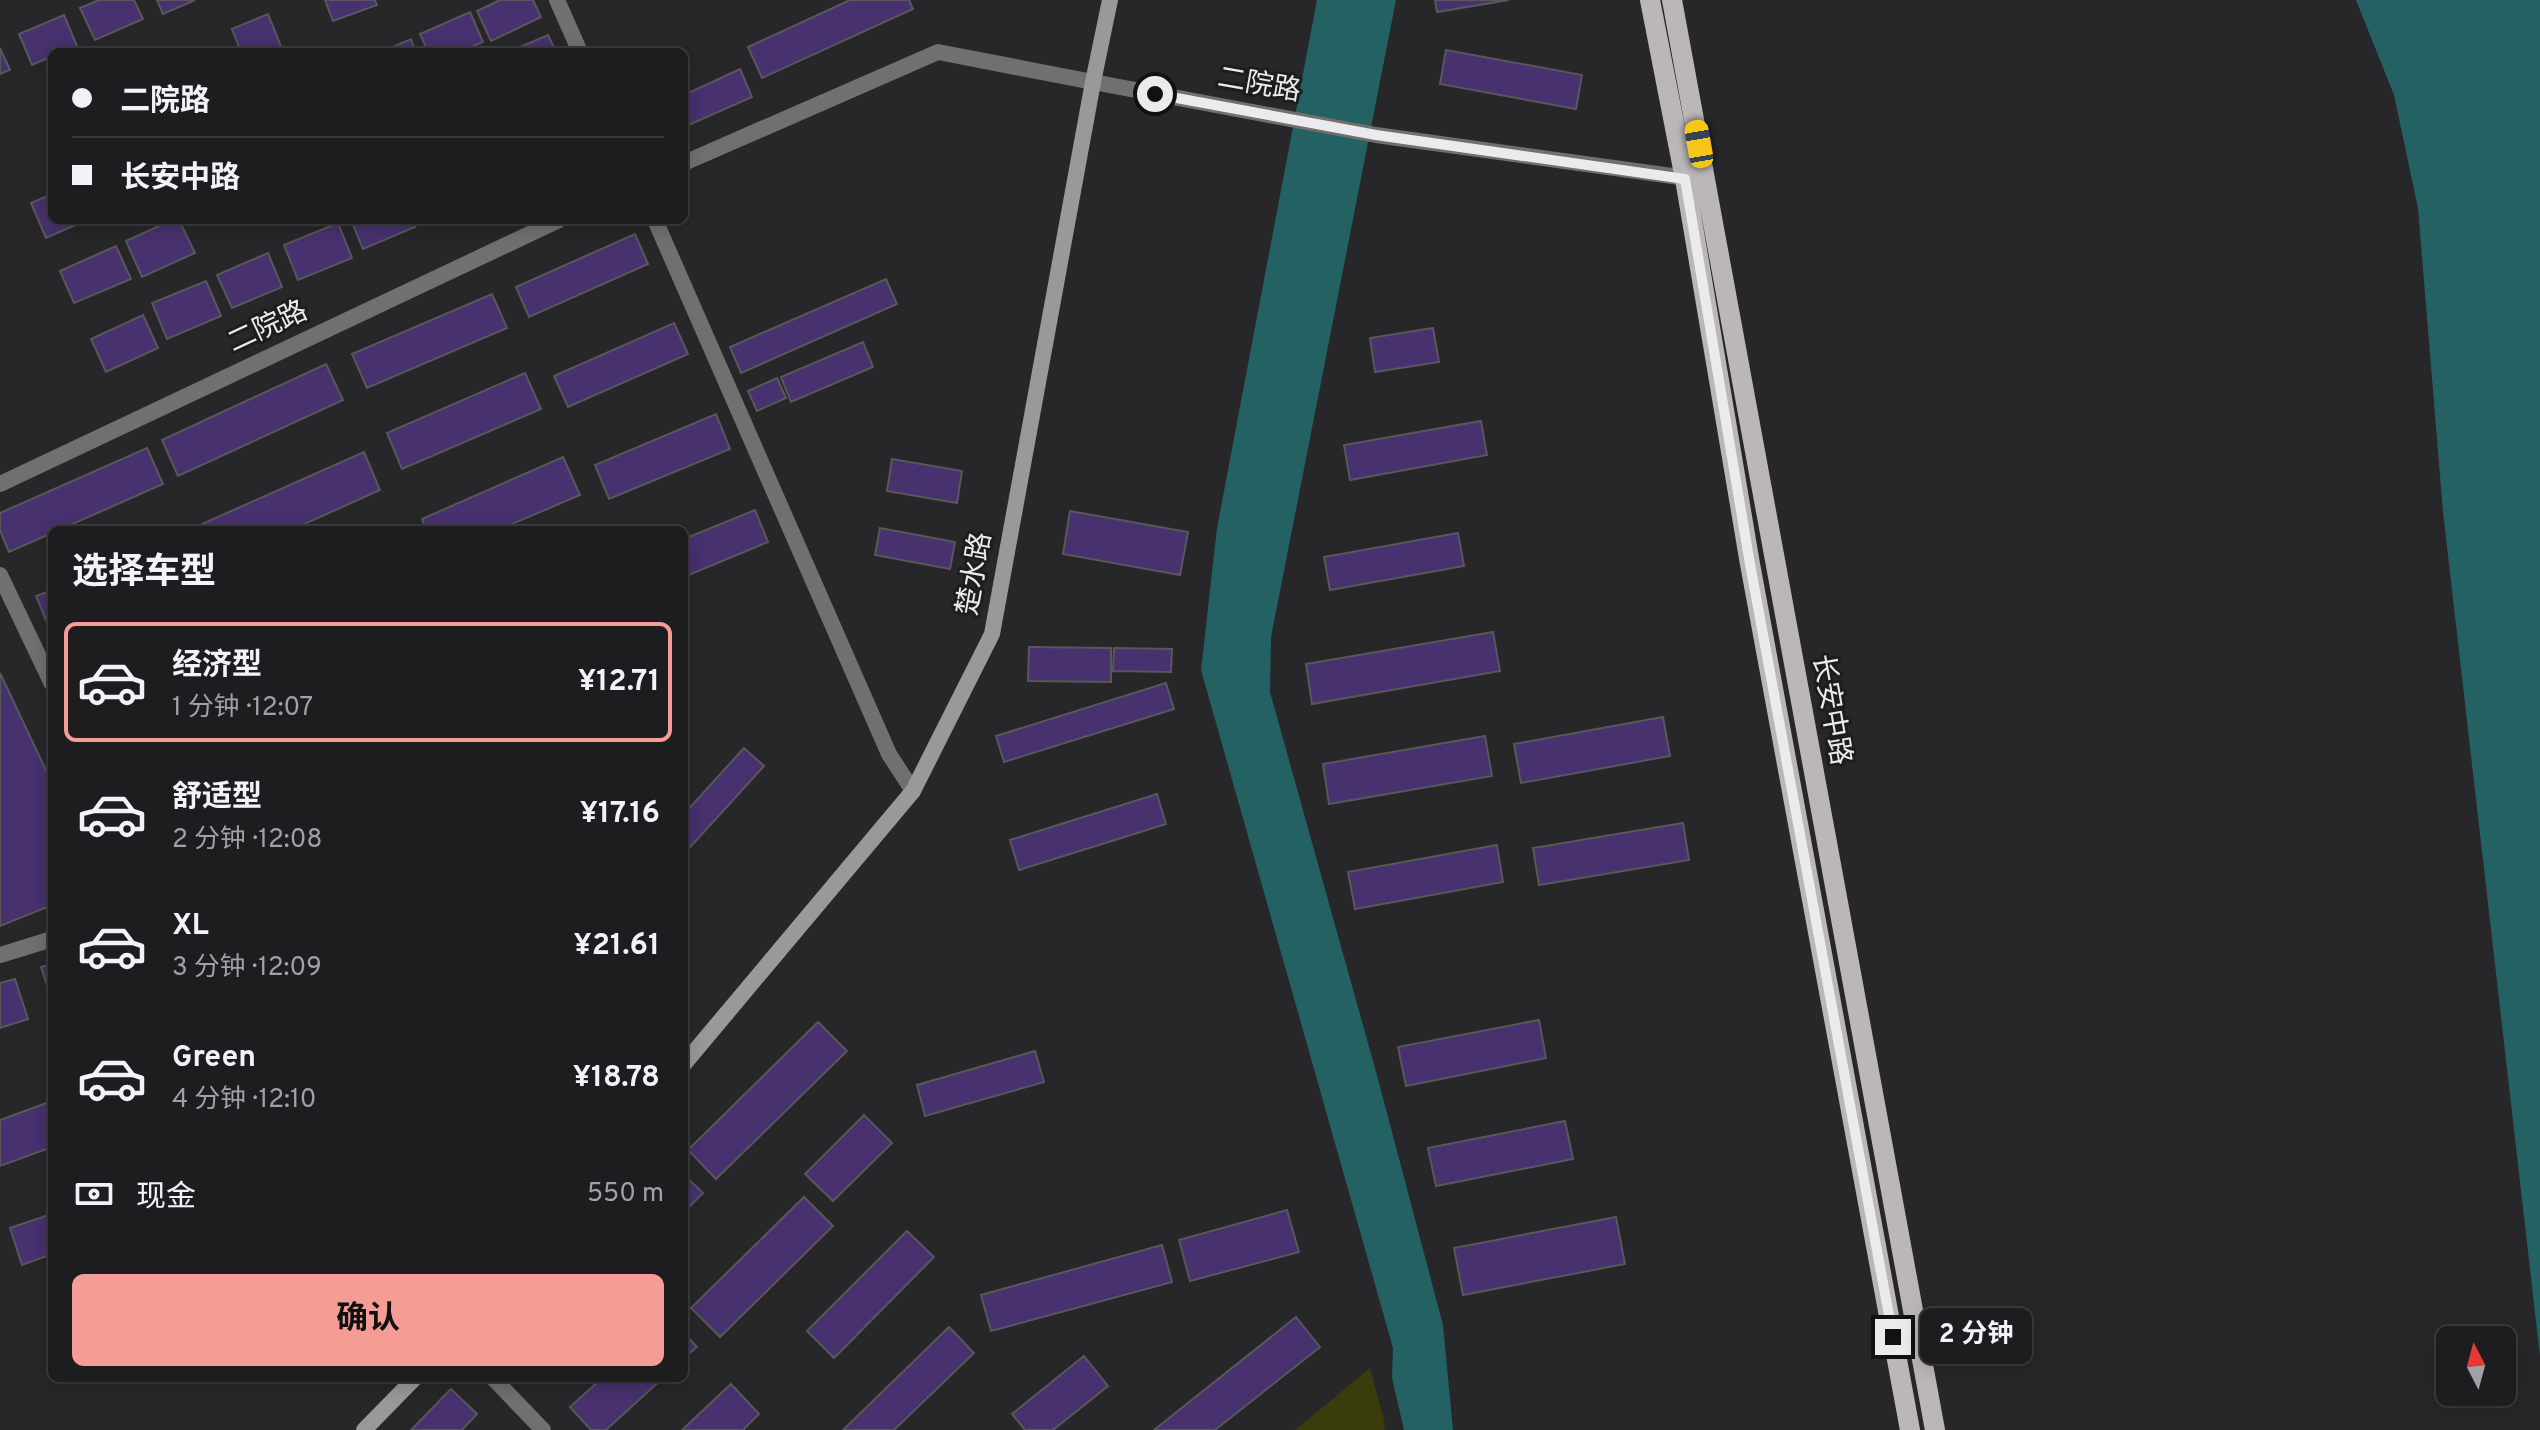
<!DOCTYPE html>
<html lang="zh">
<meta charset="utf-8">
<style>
:root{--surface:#1d1c1f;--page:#252528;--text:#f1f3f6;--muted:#a0a1a4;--line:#3b3a3d;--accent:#f59c95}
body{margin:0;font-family:Overpass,"Noto Sans SC",sans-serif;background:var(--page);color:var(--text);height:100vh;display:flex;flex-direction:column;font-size:30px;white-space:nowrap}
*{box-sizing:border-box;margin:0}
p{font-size:26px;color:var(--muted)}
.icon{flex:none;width:44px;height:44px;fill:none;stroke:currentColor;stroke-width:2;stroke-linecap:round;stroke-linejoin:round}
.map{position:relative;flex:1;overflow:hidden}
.sheet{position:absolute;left:48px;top:526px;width:640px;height:856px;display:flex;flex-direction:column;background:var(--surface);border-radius:12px;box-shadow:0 4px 20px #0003,0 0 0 2px var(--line)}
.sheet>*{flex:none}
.top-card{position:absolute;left:48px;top:48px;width:640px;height:176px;border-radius:12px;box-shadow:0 4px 20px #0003,0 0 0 2px var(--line);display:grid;align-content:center;height:176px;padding:0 24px;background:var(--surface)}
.needle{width:52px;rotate:354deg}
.controls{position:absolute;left:2436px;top:1326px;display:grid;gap:16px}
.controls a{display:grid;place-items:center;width:80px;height:80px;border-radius:12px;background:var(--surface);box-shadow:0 4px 20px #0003,0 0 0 2px var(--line);font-size:40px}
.end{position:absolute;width:36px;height:36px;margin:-18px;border:10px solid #ebeaec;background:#111;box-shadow:0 0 0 4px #111}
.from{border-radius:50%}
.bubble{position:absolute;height:56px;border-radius:12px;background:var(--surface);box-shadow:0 4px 20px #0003,0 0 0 2px var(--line);font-size:26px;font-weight:700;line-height:56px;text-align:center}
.car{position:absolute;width:24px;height:48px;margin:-24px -12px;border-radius:10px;box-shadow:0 0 6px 2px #0007;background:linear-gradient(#f5c518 24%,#345 0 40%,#f5c518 0 76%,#345 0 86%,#f5c518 0)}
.top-card b{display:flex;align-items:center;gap:28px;height:76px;font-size:30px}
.top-card b+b{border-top:2px solid var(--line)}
.top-card i{width:20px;height:20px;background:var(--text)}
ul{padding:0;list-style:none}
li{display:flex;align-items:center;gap:24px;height:120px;margin:0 16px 12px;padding:0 8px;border:4px solid transparent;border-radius:12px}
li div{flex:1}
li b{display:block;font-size:30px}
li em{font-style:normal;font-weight:700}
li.selected{border-color:var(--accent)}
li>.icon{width:72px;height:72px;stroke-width:1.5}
h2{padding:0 24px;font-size:36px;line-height:96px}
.pay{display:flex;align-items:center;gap:20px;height:88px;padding:0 24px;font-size:30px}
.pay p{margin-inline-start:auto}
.primary-button{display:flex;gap:16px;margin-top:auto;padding:16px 24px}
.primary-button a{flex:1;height:92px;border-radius:12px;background:var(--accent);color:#111;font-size:32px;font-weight:700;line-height:92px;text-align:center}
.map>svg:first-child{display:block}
</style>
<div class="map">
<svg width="2540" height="1430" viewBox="0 0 2540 1430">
<rect width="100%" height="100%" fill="#272629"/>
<!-- green -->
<path fill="#3a3d0b" d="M1370,1368L1385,1424L1384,1430H1295Z"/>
<!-- water -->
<path fill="#246163" d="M1317,0H1396L1271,637L1270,692L1378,1079L1443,1325L1453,1430H1404L1392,1378L1393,1348L1201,670L1217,528Z
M2356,0H2540V1356L2443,512L2418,208L2394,95Z"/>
<!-- building -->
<path fill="#47316f" stroke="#58575a" stroke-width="2" d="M99,0H134L143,19L95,40L80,8Z
M157,0H195L163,14Z
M325,0H375L377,5L333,21Z
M500,0H533L541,17L491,41L477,11Z
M850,0H909L913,9L762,78L748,47Z
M1435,0H1509L1437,12Z
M470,12L483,42L459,52H428L420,34Z
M268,14L282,49L275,52H241L232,29Z
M64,15L77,46L63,52H52V56L32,65L19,34Z
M548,35L556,52H508Z
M411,39L416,52H381Z
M0,48L10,70L0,74Z
M1446,50L1582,75L1576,109L1440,84Z
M740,69L752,97L684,127V95Z
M52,194V220H87L46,238L31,203Z
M172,220H179L195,253L142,277L126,241Z
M351,220H412L415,227L363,249Z
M338,223L352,258L298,280L284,245Z
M635,234L648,264L529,317L516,287Z
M116,246L131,279L74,303L60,271Z
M268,253L282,287L232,308L217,275Z
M886,279L897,304L741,373L730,347Z
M206,281L221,316L167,339L152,303Z
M492,294L507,328L367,388L352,354Z
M143,315L158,348L106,372L91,339Z
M674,323L688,354L568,407L554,376Z
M1433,328L1439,362L1375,372L1370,338Z
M863,342L873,367L791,402L781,377Z
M326,364L343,400L178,476L162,440Z
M525,373L541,409L402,469L387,433Z
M777,378L786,398L757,411L748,391Z
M716,414L730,449L609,499L595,465Z
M1481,421L1487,455L1350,480L1344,445Z
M147,448L163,484L59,530H52V533L9,552L0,530V513Z
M364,452L380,490L291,530H205L202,524Z
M563,457L580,495L498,530H426L422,519Z
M892,459L962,471L957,503L887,491Z
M755,510L768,542L684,577V539Z
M1070,511L1188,532L1180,575L1063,554Z
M880,528L955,542L950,569L875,555Z
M1458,533L1464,566L1330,590L1324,557Z
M52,590V632H51L36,596Z
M1493,632L1500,671L1312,704L1306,664Z
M1029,647L1111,648V682L1028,681Z
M1114,648L1172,649L1171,672L1113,671Z
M0,673L52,783V905L0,926Z
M1166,683L1174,709L1004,762L996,736Z
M1663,717L1670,756L1521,783L1514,744Z
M1485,736L1492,776L1329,804L1323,764Z
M744,748L764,766L684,854V814Z
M1157,794L1166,824L1019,870L1010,840Z
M1683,823L1689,860L1539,885L1533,848Z
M1497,845L1503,882L1355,909L1348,872Z
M52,964V1001L41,967Z
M15,979L28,1019L0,1028V983Z
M1539,1020L1546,1058L1406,1086L1398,1047Z
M818,1022L847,1051L716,1179L688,1150Z
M1035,1051L1044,1082L925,1116L917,1085Z
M52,1101V1147L0,1166V1120Z
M864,1115L892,1143L833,1201L805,1174Z
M1565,1121L1573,1159L1436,1186L1428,1148Z
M684,1175L703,1193L684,1212Z
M804,1197L833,1226L720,1337L691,1308Z
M1287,1210L1299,1252L1190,1281L1179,1240Z
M52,1214V1254L22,1265L10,1228Z
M1616,1217L1625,1264L1463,1295L1454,1248Z
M907,1231L934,1257L834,1358L807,1331Z
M1162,1245L1172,1282L991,1331L981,1295Z
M1296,1317L1320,1347L1215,1430H1154Z
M949,1327L974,1353L894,1430H843Z
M684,1333L697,1347L684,1358Z
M1084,1356L1108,1386L1053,1430H1025L1012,1414Z
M602,1378H663L606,1430H591L570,1407Z
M731,1384L759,1414L743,1430H682Z
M451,1389L477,1414L462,1430H411Z"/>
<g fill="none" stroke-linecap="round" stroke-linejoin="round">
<!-- minor -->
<path stroke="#716f6f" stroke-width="16" d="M684,163L938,52L1093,82
M0,484L559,220
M0,955L52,939"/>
<!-- tertiary -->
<path stroke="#716f6f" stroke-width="16" d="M557,0L580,52
M1093,82L1376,135L1694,179
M655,220L889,754L913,791
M0,575L52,684
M493,1378L543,1430"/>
<!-- secondary -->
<path stroke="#9b9898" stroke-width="16" d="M684,1064L913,791L992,634L1093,82L1110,0
M364,1430L415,1378"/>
<!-- primary -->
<path stroke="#bbb7b8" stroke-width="20" d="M1650,0L1685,179L1750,564L1910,1430
M1672,0L1935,1430"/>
</g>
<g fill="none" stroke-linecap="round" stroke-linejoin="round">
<!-- route -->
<path stroke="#ebeaec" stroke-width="10" d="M1155,94L1376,135L1685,179L1750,564L1893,1337"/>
</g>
<g text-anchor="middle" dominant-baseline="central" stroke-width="6" stroke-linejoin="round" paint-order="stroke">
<!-- street labels -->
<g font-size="28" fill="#ebeaec" stroke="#1d1d1f">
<text transform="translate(1259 86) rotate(10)">二院路</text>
<text transform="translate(268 328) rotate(-25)">二院路</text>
<text transform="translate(976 574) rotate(-80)">楚水路</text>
<text transform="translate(1830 710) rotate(80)">长安中路</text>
</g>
</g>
</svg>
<div class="controls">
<a><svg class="needle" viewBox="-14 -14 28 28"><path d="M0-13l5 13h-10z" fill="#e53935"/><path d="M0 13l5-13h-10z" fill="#a0a1a4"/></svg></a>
</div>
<i class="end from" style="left:1155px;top:94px"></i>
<i class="end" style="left:1893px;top:1337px"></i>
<div class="bubble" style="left:1920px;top:1308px;width:112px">2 分钟</div>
<i class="car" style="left:1699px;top:144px;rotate:350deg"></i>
<div class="top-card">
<b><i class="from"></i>二院路</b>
<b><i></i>长安中路</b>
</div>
<section class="sheet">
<h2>选择车型</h2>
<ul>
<li class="selected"><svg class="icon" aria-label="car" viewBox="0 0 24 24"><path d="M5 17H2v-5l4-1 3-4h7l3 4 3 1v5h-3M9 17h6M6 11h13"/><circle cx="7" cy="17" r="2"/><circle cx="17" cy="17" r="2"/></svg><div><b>经济型</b><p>1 分钟 · 12:07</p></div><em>¥12.71</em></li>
<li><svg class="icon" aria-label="car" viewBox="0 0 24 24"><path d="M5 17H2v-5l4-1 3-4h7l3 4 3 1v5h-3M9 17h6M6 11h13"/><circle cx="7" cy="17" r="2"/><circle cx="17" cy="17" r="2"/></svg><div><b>舒适型</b><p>2 分钟 · 12:08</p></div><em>¥17.16</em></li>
<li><svg class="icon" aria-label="car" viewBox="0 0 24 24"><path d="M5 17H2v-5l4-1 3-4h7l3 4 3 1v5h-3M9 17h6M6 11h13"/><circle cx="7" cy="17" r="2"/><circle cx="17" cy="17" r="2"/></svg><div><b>XL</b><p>3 分钟 · 12:09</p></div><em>¥21.61</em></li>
<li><svg class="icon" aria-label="car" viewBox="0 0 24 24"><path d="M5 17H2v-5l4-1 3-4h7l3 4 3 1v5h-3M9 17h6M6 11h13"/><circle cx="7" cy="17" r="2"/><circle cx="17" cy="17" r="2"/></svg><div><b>Green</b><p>4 分钟 · 12:10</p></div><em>¥18.78</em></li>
</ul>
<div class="pay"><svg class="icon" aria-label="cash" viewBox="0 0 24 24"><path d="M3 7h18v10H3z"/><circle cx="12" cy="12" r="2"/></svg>现金<p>550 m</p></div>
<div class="primary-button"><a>确认</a></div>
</section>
</div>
